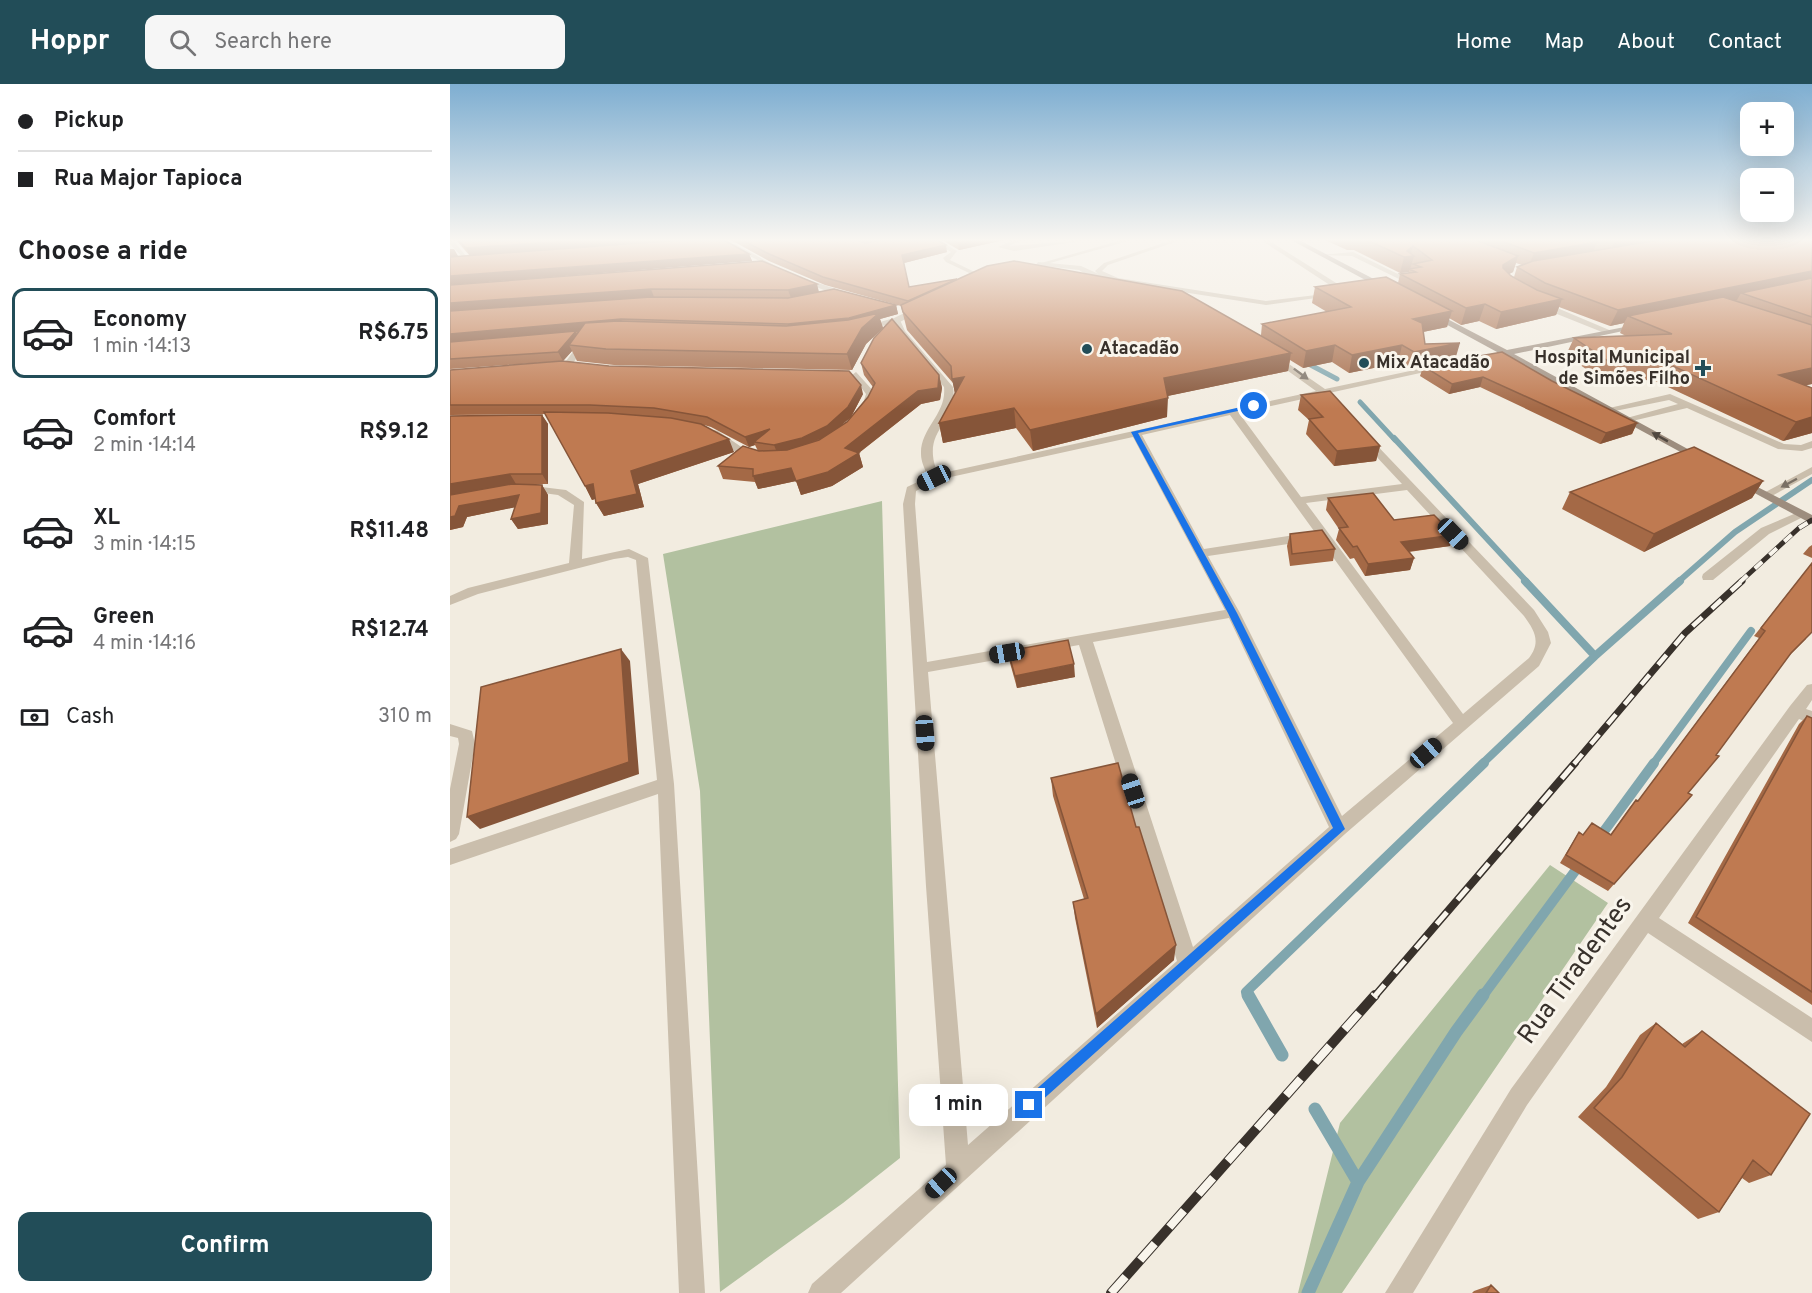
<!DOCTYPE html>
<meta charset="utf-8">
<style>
:root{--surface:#fff;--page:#f6f6f6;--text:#202124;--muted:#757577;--line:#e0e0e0;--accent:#224d58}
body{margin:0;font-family:Overpass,sans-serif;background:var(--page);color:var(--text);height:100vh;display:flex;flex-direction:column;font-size:22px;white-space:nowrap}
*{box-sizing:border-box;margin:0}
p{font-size:20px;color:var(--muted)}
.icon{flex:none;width:33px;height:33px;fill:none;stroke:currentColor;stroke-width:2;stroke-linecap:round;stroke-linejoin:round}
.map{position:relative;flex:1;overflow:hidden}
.panel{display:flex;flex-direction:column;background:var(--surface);width:450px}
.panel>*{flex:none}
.guide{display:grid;align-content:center;height:132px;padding:0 18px;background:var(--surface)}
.buttons{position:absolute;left:1290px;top:18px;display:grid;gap:12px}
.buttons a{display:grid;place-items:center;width:54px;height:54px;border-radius:12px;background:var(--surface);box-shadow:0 6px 24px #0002;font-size:30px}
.end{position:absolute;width:27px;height:27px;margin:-14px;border:8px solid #1a73e8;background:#fff;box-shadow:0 0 0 3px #fff}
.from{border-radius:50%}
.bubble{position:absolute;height:42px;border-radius:12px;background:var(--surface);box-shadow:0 6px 24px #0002;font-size:20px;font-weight:700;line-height:42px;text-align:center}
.car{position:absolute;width:18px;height:36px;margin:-18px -9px;border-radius:8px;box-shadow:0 0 4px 2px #0007;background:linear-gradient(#222 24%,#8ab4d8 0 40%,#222 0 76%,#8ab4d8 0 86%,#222 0)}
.guide b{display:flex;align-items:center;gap:21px;height:57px;font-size:22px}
.guide b+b{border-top:2px solid var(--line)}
.guide i{width:15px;height:15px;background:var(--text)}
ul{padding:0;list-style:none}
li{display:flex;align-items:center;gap:18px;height:90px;margin:0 12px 9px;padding:0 6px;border:3px solid transparent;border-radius:12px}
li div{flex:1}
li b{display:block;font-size:22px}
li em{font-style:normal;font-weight:700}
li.current{border-color:var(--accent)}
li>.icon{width:54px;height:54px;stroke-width:1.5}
h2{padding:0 18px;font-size:27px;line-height:72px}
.pay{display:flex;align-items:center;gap:15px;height:66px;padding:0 18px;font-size:22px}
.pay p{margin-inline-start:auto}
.primary-button{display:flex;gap:12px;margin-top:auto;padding:12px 18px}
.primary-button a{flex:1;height:69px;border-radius:12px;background:var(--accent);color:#fff;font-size:24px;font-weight:700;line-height:69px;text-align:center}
header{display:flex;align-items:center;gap:36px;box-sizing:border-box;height:84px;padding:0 30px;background:var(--accent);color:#fff}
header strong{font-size:28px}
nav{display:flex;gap:33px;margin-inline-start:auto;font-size:21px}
.search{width:420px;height:54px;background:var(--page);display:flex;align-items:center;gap:15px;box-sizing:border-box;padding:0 21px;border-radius:12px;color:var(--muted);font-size:22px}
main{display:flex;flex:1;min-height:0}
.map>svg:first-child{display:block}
</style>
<header>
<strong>Hoppr</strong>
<div class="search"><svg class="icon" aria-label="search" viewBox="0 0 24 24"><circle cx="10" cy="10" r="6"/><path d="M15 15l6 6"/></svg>Search here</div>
<nav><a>Home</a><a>Map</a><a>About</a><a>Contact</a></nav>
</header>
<main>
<section class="panel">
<div class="guide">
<b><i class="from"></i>Pickup</b>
<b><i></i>Rua Major Tapioca</b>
</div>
<h2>Choose a ride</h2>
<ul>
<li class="current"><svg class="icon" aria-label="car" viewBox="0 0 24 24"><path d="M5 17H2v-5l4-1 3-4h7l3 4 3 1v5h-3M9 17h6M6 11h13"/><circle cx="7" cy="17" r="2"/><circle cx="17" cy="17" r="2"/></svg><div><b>Economy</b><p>1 min · 14:13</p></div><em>R$6.75</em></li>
<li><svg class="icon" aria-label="car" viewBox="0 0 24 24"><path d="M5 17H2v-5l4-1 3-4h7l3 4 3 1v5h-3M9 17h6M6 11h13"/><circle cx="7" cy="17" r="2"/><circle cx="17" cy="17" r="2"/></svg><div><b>Comfort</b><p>2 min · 14:14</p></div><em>R$9.12</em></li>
<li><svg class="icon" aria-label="car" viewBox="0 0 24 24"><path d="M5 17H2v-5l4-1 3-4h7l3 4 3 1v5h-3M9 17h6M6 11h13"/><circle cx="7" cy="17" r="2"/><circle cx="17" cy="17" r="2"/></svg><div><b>XL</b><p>3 min · 14:15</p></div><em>R$11.48</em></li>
<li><svg class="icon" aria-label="car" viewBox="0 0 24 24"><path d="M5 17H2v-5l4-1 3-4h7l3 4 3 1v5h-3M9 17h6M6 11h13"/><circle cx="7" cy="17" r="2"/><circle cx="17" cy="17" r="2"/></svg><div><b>Green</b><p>4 min · 14:16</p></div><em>R$12.74</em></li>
</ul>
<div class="pay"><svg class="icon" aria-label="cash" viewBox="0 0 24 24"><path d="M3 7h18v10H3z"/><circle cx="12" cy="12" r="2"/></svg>Cash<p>310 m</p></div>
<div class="primary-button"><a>Confirm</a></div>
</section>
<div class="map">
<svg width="1362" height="1209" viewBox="0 0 1362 1209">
<rect width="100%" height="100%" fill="#f2ece0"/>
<!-- green -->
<path fill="#b2c1a0" d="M432,417L450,1074L393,1119L270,1208L250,707L213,470Z
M1100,781L1158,819L892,1209H848L890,1039Z"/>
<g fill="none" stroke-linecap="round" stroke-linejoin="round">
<!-- stream-far4 -->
<path stroke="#80a6ae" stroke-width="5" d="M853,277L887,295
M910,318L945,356"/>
<!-- stream-far3 -->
<path stroke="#80a6ae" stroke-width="6" d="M944,354L1077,498
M1228,498L1285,448L1362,396"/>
<!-- stream-far2 -->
<path stroke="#80a6ae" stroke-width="8" d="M1075,497L1145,572
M1032,680L1145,572L1230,497
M1203,680L1301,547"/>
<!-- stream-far1 -->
<path stroke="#80a6ae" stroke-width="10" d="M1149,754L1204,679
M799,913L796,908L1034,679
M1032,913L1131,779"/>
<!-- stream -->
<path stroke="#80a6ae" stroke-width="13" d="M798,911L832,971
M908,1098L1006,948L1033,911
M858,1209L908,1098L865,1025"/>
<!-- service -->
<path fill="#cabeac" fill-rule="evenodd" d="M564,156H572L559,162L637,156L564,167L548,163Z
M722,156H731L658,181L652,187L668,194L816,217L883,209L887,211L816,221L668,198L651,193L645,187L654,179Z
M811,156H818L902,209L895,211Z
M903,168L950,191L971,193L949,195L902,172L871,171Z
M1220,310L1334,360L1351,361L1362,357V364L1352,367L1328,365L1237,324L1178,338L1173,335L1228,320L1219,316L1160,328L1155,325Z
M1351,427L1355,428V432L1319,450L1263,496H1253L1252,493L1253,490L1311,444Z"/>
<!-- minor -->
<path fill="#cabeac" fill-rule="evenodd" d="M0,156H3L20,177H16L0,160Z
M481,156H488L507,167L500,176L539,195L534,196L496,178L493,174L501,168Z
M281,160H285L331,185L326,186L281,162Z
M588,178L631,182L662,196L659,198L637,191L629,186L586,181Z
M350,193L398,209L399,211L392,213L348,196Z
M1087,218H1093L1164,248L1157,250L1087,222Z
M444,236H450L455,247L503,303C509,341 469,345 488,390L866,307L820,274L819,272L823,269L875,305L993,280V284L879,309L891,322L886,325L871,311L789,329L851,413L952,400L909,354L918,352L1084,526L1098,548L1101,559L1089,582L895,750L391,1209H358L362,1200L496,1081L476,802L453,420L457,403L478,393C475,385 471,378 471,370C470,344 497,330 494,303L447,248ZM780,331L1003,639L892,732L790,529L758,472L858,457L864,453L858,449L754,465L692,351ZM683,353L775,526L477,578L465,420L466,407L487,396ZM957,406L1074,532C1085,547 1091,558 1079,574L1013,630L856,419ZM779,534L879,743L743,863L643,558ZM629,561L727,877L518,1061L478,588Z
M134,253L141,255L120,283H114L113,281Z
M406,288L426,310L419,328L411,326L416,310L402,291Z
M264,346L268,347L309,375L300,377L260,351V347Z
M1362,383V390L1320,413L1316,414L1310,411Z
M75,401L116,406L134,418L132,475L179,465L198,474L224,700L255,1209H229L208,710L0,781V765L207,696L186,476L178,473L164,475L28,510L0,521V512L18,504L119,479L124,421L108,411L71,406V402Z
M1362,600V616L1356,625L1362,627V640L1349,635L1209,834L1362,934V958L1198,849L1077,1021L963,1209H935L1061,1005L1340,622L1357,601Z
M0,640L22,647L25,660L9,750L6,755L0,758V705L9,660L8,654L0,652Z"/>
<!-- tertiary -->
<path fill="#cabeac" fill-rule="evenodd" d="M672,156H682L568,188L563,187Z
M469,222L476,224L450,238L413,246L409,244L444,234Z"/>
<!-- secondary -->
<path fill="#9d8d7e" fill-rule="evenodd" d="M841,156H849L941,204L934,206Z
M982,227L1057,266L1195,239V243H1192L1064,270L1256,375L1247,377L979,231Z
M1290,394L1362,431V440L1286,399V395Z"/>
<defs>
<path id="rail-far3" d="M1290,498L1349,444L1362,436"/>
<path id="rail-far2" d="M1124,680L1235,549L1292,497"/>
<path id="rail-far1" d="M924,913L1125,679"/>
<path id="rail" d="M661,1209L925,911"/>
</defs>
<!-- rail-far3 casing -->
<use href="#rail-far3" stroke="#38312b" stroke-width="5"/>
<!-- rail-far2 casing -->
<use href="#rail-far2" stroke="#38312b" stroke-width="7"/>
<!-- rail-far1 casing -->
<use href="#rail-far1" stroke="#38312b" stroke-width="8"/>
<!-- rail casing -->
<use href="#rail" stroke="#38312b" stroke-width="10"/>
<!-- rail-far3 -->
<use href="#rail-far3" stroke="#f9f5ec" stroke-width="4" stroke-dasharray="10" stroke-linecap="butt"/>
<!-- rail-far2 -->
<use href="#rail-far2" stroke="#f9f5ec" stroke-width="4.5" stroke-dasharray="13" stroke-linecap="butt"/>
<!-- rail-far1 -->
<use href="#rail-far1" stroke="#f9f5ec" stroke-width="5" stroke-dasharray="16" stroke-linecap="butt"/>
<!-- rail -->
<use href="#rail" stroke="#f9f5ec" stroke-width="8" stroke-dasharray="22" stroke-linecap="butt"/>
</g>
<!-- wall -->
<path fill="#a46946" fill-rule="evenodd" d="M6,156H274L299,170L302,177L20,172Z
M281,156H488L497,168L454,179L459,203L811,251L812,240L877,228L862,219L865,203L948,199L950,190L958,189L959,188L950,189L904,166H897L875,156H1362V300L1355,301L1362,304V349L1333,357L1203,296L1153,297L1116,271L1124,254L1176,252L1170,249L1174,239L1160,242L1109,223L1106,231L1046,245L1029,237L1011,241L999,234L997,243L973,248L975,260L1005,276L980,281L1102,297L1187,339L1182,350L1150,360L1030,303L999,310L970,292L973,283L959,285L948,279L899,289L882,278L853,284L840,276L838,287L717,312V333L583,367L566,344L493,359L489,339L505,310L503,299L457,246L451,222L375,201L319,177ZM1066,179L1072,181L1067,183L1064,193L1059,190L1063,188Z
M492,156H554L509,166Z
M312,177L369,208L446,221L448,230L430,235L433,244L416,260L402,286L164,281L127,277L122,267L113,277L0,285V201Z
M411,279L489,291L492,304L490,316L471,320L409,369L413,383L382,402L351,411L346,397L308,405L305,398L273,395L268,382L308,367L305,361L299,363L261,343L254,341L284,368L188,400L194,423L154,432L146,419L145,415L142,416L135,402L96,330L0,331V286L413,310L401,333L391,341L397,338L418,313L423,303L414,291Z
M851,311L930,362L926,377L884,382L856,350L859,336L848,326Z
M92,331L98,340V400H73L92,401L98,411V440L68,445L61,435L65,423L17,433L13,443L0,446V332Z
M1313,397L1302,414L1194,468L1112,425L1120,408Z
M878,414L944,436L1000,462L959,468L964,474L960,486L915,492L904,474L900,475L886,456L889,445L876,426Z
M840,450L885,465L883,477L840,482L837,462Z
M1362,461V474L1353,470L1359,463Z
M1362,479L1356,555L1338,573L1238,709L1242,711L1158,807L1110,779L1124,756L1129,748L1133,751H1160L1180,723L1186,716L1188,717L1309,554L1304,552Z
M558,567L625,593L567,604L560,579Z
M1357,632L1362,634V921L1238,839L1349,640Z
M601,694L724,876L647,944L625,834L623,818L634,815L603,712Z
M1206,939L1232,960L1252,947L1321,1091L1299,1099L1292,1094L1269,1128L1248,1135L1128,1033L1156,1003L1190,951Z
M1041,1201L1049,1209H1022L1024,1207Z"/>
<!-- shaded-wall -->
<path fill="#865539" d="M137,156H245L20,172L16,164Z
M521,156H554L509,166L508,159Z
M1165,156H1245L1159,170Z
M1147,158L1141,173L1078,184L1084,169Z
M496,161L497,168L454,179L452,171Z
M963,162L960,173L964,172L960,186L959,185V188L950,189L954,173L957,167Z
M0,165H4L8,172L0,173Z
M299,170L302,177L0,201V192Z
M1068,172L1063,188L1048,196L1053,181Z
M1362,187V201L1291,209L1287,216L1189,237L1178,232L1174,239L1160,242L1168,226Z
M367,200L369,208L341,214L338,206Z
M201,205L204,213L0,228V219Z
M1112,215L1106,231L1046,245L1051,228Z
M1035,220L1029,237L1011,241L1016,224Z
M446,221L448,230L430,235L433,244L416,260L402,286L397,270L341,249L338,240Z
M1002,227L997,243L958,251L963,235Z
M171,235L175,244L126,248L130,256L119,261L122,267L113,277L108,268L0,259V250Z
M1010,259L1005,276L959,285L964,268Z
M885,261L882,278L853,284L856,267Z
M952,261L948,279L899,289L902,271Z
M841,269L838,287L713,313L714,294Z
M1362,284V300L1317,310L1329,291Z
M489,291L492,304L490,316L471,320L406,371L409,369L413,383L382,402L351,411L346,397L308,405L303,392L341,384L395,364Z
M514,293L506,314L502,295Z
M1033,293L1030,303L999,310L1002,300Z
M411,301L413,310L401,333L380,351L328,371L324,361Z
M718,314L717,333L583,367L580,346Z
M564,324L566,344L493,359L489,339Z
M92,331L98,340V400L92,390Z
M1362,333V349L1333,357L1346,338Z
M1187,339L1182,350L1150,360L1156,349Z
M320,345L304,358L305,361L299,363L295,353Z
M279,355L284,368L188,400L194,423L154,432L146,419L181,387Z
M930,362L926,377L884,382L887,367Z
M60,390L66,400L0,412V400Z
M1313,397L1302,414L1194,468L1204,450Z
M143,400L151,413L142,416L135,402Z
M92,401L98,411V440L68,445L61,435Z
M69,411L76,421L17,433L13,443L0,446V433L9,422Z
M1004,451L1000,462L947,469L951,458Z
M964,474L960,486L915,492L918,480Z
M171,565L180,577L189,690L30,745L17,733Z
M624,580L625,593L567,604L565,592Z
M726,861L724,876L647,944L646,930Z"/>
<!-- building -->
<path fill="#bf7a51" stroke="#865539" stroke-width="1.5" d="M8,156H137L16,164Z
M230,156H274L299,170L0,192V173Z
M292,156H408L415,159L430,156H488L496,161L452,171L459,203L507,195L458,217L373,193L317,169Z
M503,156H521L508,159Z
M917,156H1026L1068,172L1053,181V184L1061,192L1087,206L1112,215L1051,228L1035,220L1016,224L950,190L966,188L959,185L971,183L963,180L982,176L963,162L957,167L964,172L954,173Z
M1049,156H1141L1147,158L1084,169Z
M1208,156H1362V187L1168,226L1095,199L1067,183L1083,177Z
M312,177L367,200L338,206L201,205L0,219V201Z
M564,177L732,207L841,269L714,294L718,314L580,346L564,324L489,339L514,293L502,295L501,282L453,228L451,221L537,182Z
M936,193L1002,227L963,235L972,239L975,260L1010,259L964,268L952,261L902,271L885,261L856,267L812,240L901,223L865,203Z
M1362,194V233L1291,209Z
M384,205L446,221L399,234L338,240L171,235L0,250V227L201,213L338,214Z
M1273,213L1362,241V284L1329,291L1362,304V333L1346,338L1212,277L1161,279L1124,254L1222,250L1178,232Z
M429,229L412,244L397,270L156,265L119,261L135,239L168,237L336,242L398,236Z
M442,235L489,291L488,304L468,307L395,364L409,369L378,388L346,397L341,384L303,392V385L268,382L293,362L309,367L337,366L369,356L397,338L418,313L425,299L411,279L424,254Z
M126,247L108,268L0,275V258Z
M1052,268L1102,297L1187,339L1156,349L1033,293L1002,300L973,282Z
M112,277L159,282L399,287L411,301L398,323L377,342L352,354L324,361L304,358L320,345L295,353L257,333L204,324L140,321H0V286Z
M880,307L930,362L887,367L859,335L873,333L851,311Z
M94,328L158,329L221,334L251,340L279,355L181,387L187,410L146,419L143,400L135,402Z
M92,331V390H60L0,400V332Z
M1244,363L1313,397L1204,450L1120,408Z
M62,400L92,401L91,429L61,435L69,411L9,422L5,432L0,433V411Z
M923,409L944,436L984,431L1004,451L951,458L964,474L918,480L907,462L903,463L889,444L898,443L878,414Z
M872,446L885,465L842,470L840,450Z
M1362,479V548L1341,569L1266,671L1269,672L1238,709L1242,711L1164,800L1116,771L1129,748L1133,751L1142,739L1161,751L1186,716L1188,717L1315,547L1311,544Z
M618,556L624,580L565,592L558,567Z
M171,565L179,678L17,733L31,603Z
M1357,632L1362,634V908L1246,833Z
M668,679L686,743H689L726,861L646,930L623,818L638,814L601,694Z
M1206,939L1235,963L1252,947L1360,1030L1321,1091L1303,1076L1269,1128L1144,1024L1172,993Z
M1041,1201L1049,1209H1036Z"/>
<!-- one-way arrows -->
<defs><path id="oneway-solid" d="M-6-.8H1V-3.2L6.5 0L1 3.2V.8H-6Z" transform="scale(1.5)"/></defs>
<g fill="#7a7065">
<use href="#oneway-solid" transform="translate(851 290) rotate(37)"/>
<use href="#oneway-solid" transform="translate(1339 399) rotate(152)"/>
</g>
<use fill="#514840" href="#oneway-solid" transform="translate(1210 353) rotate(-151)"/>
<!-- sky -->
<linearGradient id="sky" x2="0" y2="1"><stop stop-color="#7eaed1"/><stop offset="0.48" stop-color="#f9f6f1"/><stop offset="1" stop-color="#f9f6f1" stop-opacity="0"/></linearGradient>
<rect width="1362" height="325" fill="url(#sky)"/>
<!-- route -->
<path fill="#1a73e8" d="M804,320L806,323L688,349L787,529L895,745L579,1028L574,1026L571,1021L574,1016L883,744L778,529L681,348Z"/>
<!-- markers -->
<g fill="#224d58" stroke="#f9f5ec" stroke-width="2">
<circle cx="637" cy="265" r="6"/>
<circle cx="914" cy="279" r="6"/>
<path d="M1250 275h6v6h6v6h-6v6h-6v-6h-6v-6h6z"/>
</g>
<g text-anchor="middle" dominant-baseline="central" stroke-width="6" stroke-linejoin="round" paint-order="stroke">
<!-- far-poi labels -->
<g font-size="18" font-weight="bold" fill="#38312b" stroke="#f9f5ec" text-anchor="start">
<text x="649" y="265">Atacadão</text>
<text x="1240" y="274" text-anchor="end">Hospital Municipal<tspan x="1240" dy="21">de Simões Filho</tspan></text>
<text x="926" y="279">Mix Atacadão</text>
</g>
<!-- near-street labels -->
<g font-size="26" fill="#38312b" stroke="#f9f5ec">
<text transform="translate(1126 887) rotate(-54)">Rua Tiradentes</text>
</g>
</g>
</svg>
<div class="buttons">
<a>+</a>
<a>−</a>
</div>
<i class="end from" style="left:804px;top:322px"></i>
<i class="end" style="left:579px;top:1021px"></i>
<div class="bubble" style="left:459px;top:1000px;width:99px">1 min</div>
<i class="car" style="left:484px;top:394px;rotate:244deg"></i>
<i class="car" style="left:1003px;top:450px;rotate:136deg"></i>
<i class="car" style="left:557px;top:569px;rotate:261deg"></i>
<i class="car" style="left:475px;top:649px;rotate:176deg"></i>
<i class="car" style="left:976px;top:669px;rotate:49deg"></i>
<i class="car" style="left:683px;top:707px;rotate:342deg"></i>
<i class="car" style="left:491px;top:1099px;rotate:227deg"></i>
</div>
</main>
